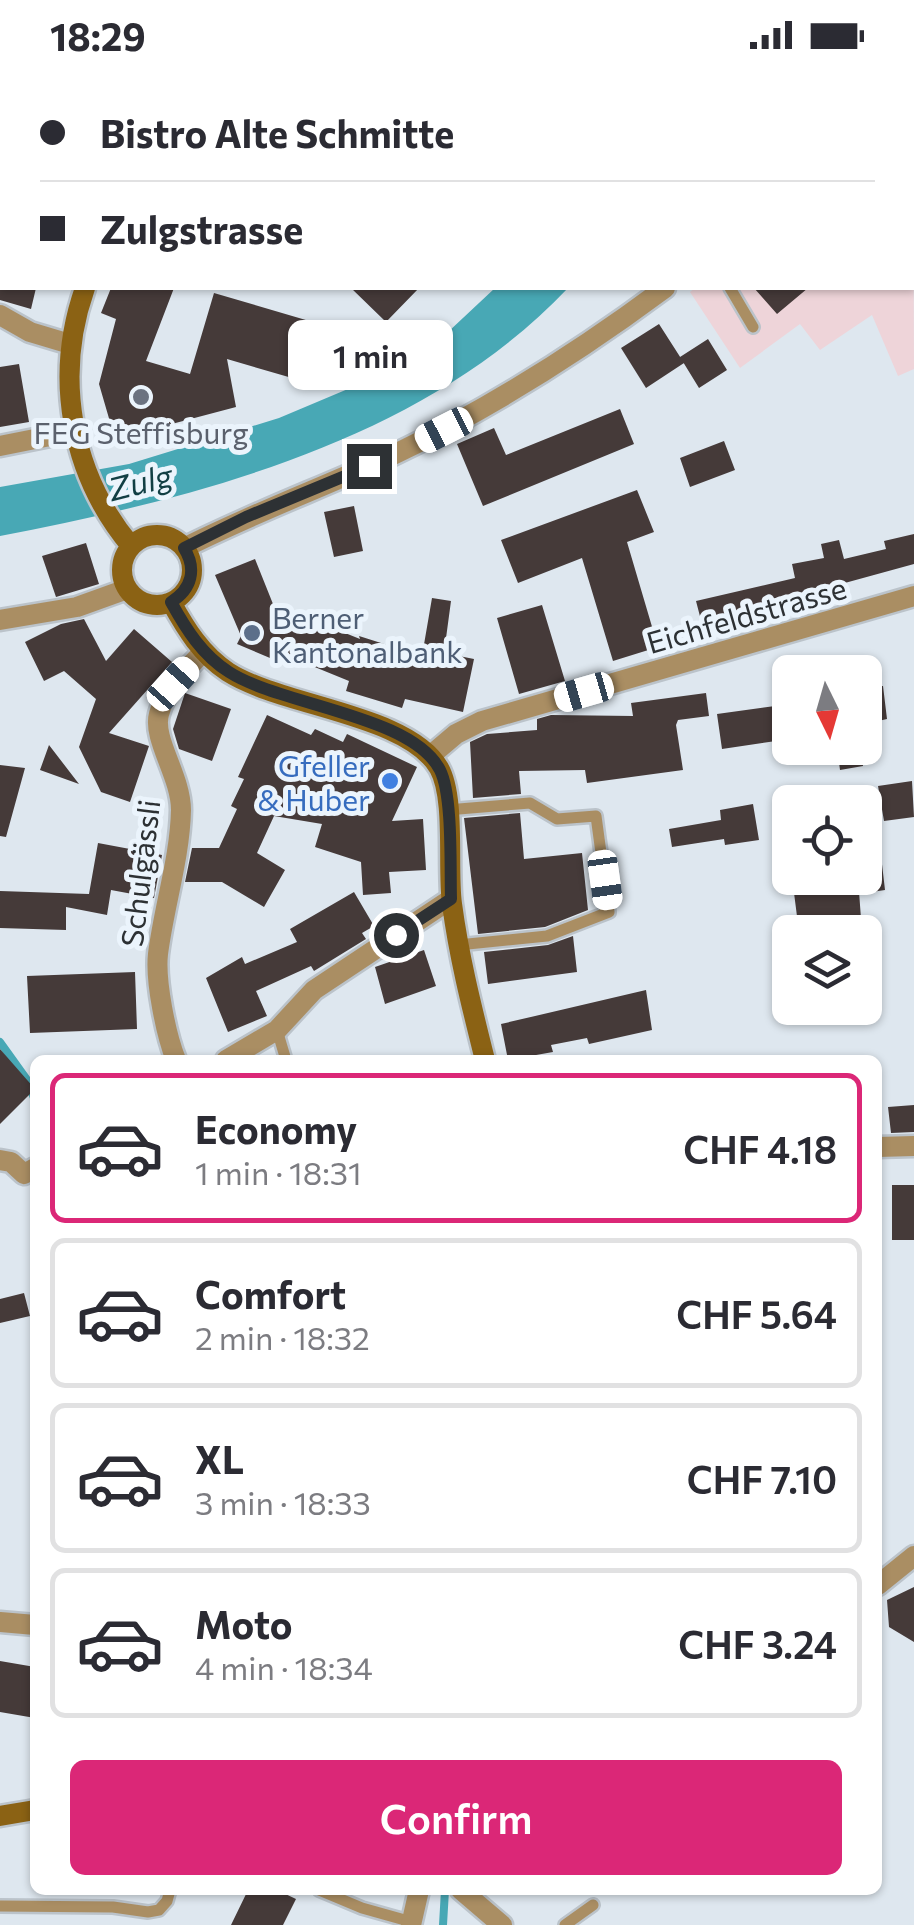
<!DOCTYPE html>
<meta charset="utf-8">
<style>
:root{--surface:#fff;--page:#f2f2f3;--text:#2b2b33;--muted:#7c7c81;--line:#e1e1e2;--accent:#db2777}
body{margin:0;font-family:Commissioner,sans-serif;background:var(--page);color:var(--text);height:100vh;display:flex;flex-direction:column;font-size:38px;white-space:nowrap}
*{box-sizing:border-box;margin:0}
p{font-size:32px;color:var(--muted)}
.icon{flex:none;width:55px;height:55px;fill:none;stroke:currentColor;stroke-width:2;stroke-linecap:round;stroke-linejoin:round}
.map{position:relative;flex:1;overflow:hidden}
.drawer{position:absolute;left:30px;top:985px;width:852px;height:840px;display:flex;flex-direction:column;background:var(--surface);border-radius:15px;box-shadow:0 2px 8px #0004}
.drawer>*{flex:none}
.banner{position:absolute;left:0px;top:0px;width:915px;height:220px;box-shadow:0 2px 8px #0004;display:grid;align-content:center;height:220px;padding:0 40px;background:var(--surface)}
.needle{width:65px;rotate:175deg}
.fabs{position:absolute;left:772px;top:585px;display:grid;gap:20px}
.fabs a{display:grid;place-items:center;width:110px;height:110px;border-radius:15px;background:var(--surface);box-shadow:0 2px 8px #0004;font-size:50px}
.end{position:absolute;width:45px;height:45px;margin:-22px;border:12px solid #2d3134;background:#fff;box-shadow:0 0 0 5px #fff}
.from{border-radius:50%}
.bubble{position:absolute;height:70px;border-radius:15px;background:var(--surface);box-shadow:0 2px 8px #0004;font-size:32px;font-weight:600;line-height:70px;text-align:center}
.car{position:absolute;width:30px;height:60px;margin:-30px -15px;border-radius:12px;box-shadow:0 0 8px 2px #0007;background:linear-gradient(#fff 24%,#345 0 40%,#fff 0 76%,#345 0 86%,#fff 0)}
.banner b{display:flex;align-items:center;gap:35px;height:95px;font-size:38px}
.banner b+b{border-top:2px solid var(--line)}
.banner i{width:25px;height:25px;background:var(--text)}
ul{padding:18px 0 0;list-style:none}
li{display:flex;align-items:center;gap:30px;height:150px;margin:0 20px 15px;padding:0 20px;border:5px solid var(--line);border-radius:15px}
li div{flex:1}
li b{display:block;font-size:38px}
li em{font-style:normal;font-weight:600}
li.selected{border-color:var(--accent)}
li>.icon{width:90px;height:90px;stroke-width:1.5}
.action{display:flex;gap:20px;margin-top:auto;padding:20px 40px}
.action a{flex:1;height:115px;border-radius:15px;background:var(--accent);color:#fff;font-size:40px;font-weight:600;line-height:115px;text-align:center}
.status{display:flex;justify-content:space-between;align-items:center;height:70px;padding:0 50px;background:var(--surface);direction:ltr}
.status svg{height:28px;fill:currentColor}
.map>svg:first-child{display:block}
</style>
<div class="status"><b>18:29</b><svg viewBox="0 0 49 12"><path d="M0 12V9h3v3zM5 12V6h3v6zM10 12V3h3v9zM15 12V0h3v12zM26 1h20v11H26zM47 4h2v5h-2z"/></svg></div>
<div class="map">
<svg width="914" height="1855" viewBox="0 0 914 1855">
<rect width="100%" height="100%" fill="#dee7ef"/>
<!-- education -->
<path fill="#eed4d9" d="M913,14L914,299L898,306L872,245L820,280L800,254L740,298L690,222L695,218H912Z"/>
<!-- water -->
<path fill="#48a8b5" d="M495,218H568C425,370 198,428 0,466V417L129,394L279,348L355,316L432,277Z"/>
<g fill="none" stroke-linecap="round" stroke-linejoin="round">
<!-- stream -->
<path stroke="#48a8b5" stroke-width="8" d="M0,972L28,1011L35,1031
M35,1149V1164
M443,1855L445,1820"/>
</g>
<!-- building -->
<path fill="#453a39" d="M0,218H36L31,239L0,230Z
M111,218H174L146,291L190,304L214,223L316,253L299,310L227,289L236,337L115,369L99,314L116,249L101,243Z
M351,218H419L386,252Z
M754,218H808L777,244Z
M659,254L684,293L646,318L621,278Z
M708,269L727,300L699,318L680,287Z
M19,294L29,352L0,357V297Z
M620,339L634,374L483,436L457,374L494,358L506,385Z
M724,371L735,400L690,417L680,388Z
M637,420L654,462L627,472L658,577L613,591L582,488L518,513L501,470Z
M354,436L363,481L334,487L324,442Z
M914,464V494L812,522L813,529L735,545L736,549L703,558L696,531L795,508L792,494L824,488L821,474L839,470L844,489L886,479L884,471Z
M86,473L99,514L56,527L42,486Z
M255,489L273,534L360,569L359,566L422,586L432,528L451,531L444,583L474,589L463,642L405,629L402,638L346,621L349,611L273,580L270,588L237,574L241,566L215,505Z
M542,535L565,611L519,624L497,548Z
M84,549L106,591L134,559L172,592L109,663L149,676L130,732L101,722L79,677L96,629L64,601L44,611L25,572L61,554Z
M883,616L887,649L865,654V617Z
M185,623L231,639L212,691L179,679L173,659Z
M706,623L709,646L678,650L676,655L683,700L587,713L585,700L519,701L521,724L473,728L470,672L487,664L537,660V649L551,645L633,646L631,633Z
M790,634V669L722,679L717,644Z
M267,645L311,665L315,659L343,672L347,664L417,697L392,751L423,749L426,800L389,802L391,823L363,825L361,792L315,777L322,754L274,746L257,783L285,800L264,837L222,812H185L192,778H219L237,739L231,736L244,709L238,707Z
M49,675L79,714L40,700Z
M837,678H861L863,696L840,700Z
M0,695L25,698L6,767L0,766Z
M912,711L914,747L884,751L878,716Z
M753,734L759,770L725,775L724,769L672,777L669,759L721,750L720,740Z
M520,743L524,789L582,783L588,840L545,857L478,864L464,748Z
M878,760L885,820L865,823V761Z
M98,773L162,785L154,828L111,820L107,845L66,837V860L0,858V821L89,824Z
M843,808H858L862,862H799L793,815Z
M354,822L374,856L362,863L366,869L314,901L311,896L256,921L267,946L228,962L206,908L242,887L245,894L297,872L290,859Z
M573,866L577,902L488,914L484,882L548,875Z
M424,880L436,916L385,934L375,897Z
M135,902L137,959L30,963L27,906Z
M646,920L652,960L589,974L587,968L551,975L553,982L508,990L501,954Z
M0,979L35,1019L0,1054Z
M914,1035V1062L891,1063L888,1037Z
M892,1115H914V1170H892Z
M24,1223L30,1246L0,1253V1229Z
M914,1517V1572L889,1557L887,1530Z
M0,1591L35,1597V1648L0,1642Z
M248,1820H277L296,1829L283,1855H231Z"/>
<g fill="none" stroke-linecap="round" stroke-linejoin="round">
<defs>
<path id="service" d="M730,218L753,257
M447,740L530,733L557,749L596,746L609,842L547,866L458,875
M277,960L286,990
M319,1820L362,1838L412,1852
M0,1836L113,1837L148,1842L159,1840L167,1831L170,1820
M565,1855L593,1835"/>
<path id="minor" d="M68,2L69,0
M0,245L30,262L70,274
M0,376L75,361
M0,550L77,537L127,519
M430,686L456,664L482,651L914,526
M176,990C166,965 155,911 158,884C164,836 180,788 181,740C181,706 152,669 159,644C166,618 186,600 203,582
M226,990L277,960L314,920L451,829
M878,1077L914,1076
M0,1090L11,1092L24,1104L35,1098
M878,1515L914,1486
M0,1552L35,1555
M411,1855L419,1820"/>
<path id="tertiary" d="M891,2L894,0
M184,478C253,443 324,417 393,385C489,339 579,282 665,218
M461,1820L502,1855"/>
<path id="secondary" d="M176,2L177,0
M85,218C54,306 70,403 131,476
M122 500a35 35 0 1 1 70 0a35 35 0 1 1-70 0Z
M171,532C186,559 201,584 228,602C283,637 408,644 439,698C456,728 447,798 452,834C459,887 472,938 485,990
M0,1746L35,1740"/>
</defs>
<!-- service casing -->
<use href="#service" stroke="#bbc3ca" stroke-width="16"/>
<!-- minor casing -->
<use href="#minor" stroke="#bbc3ca" stroke-width="25"/>
<!-- tertiary casing -->
<use href="#tertiary" stroke="#bbc3ca" stroke-width="25"/>
<!-- secondary casing -->
<use href="#secondary" stroke="#bbc3ca" stroke-width="25"/>
<!-- service -->
<use href="#service" stroke="#aa8e63" stroke-width="11"/>
<!-- minor -->
<use href="#minor" stroke="#aa8e63" stroke-width="20"/>
<!-- tertiary -->
<use href="#tertiary" stroke="#aa8e63" stroke-width="20"/>
<!-- secondary -->
<use href="#secondary" stroke="#8b6214" stroke-width="20"/>
</g>
<g fill="none" stroke-linecap="round" stroke-linejoin="round">
<!-- route -->
<path stroke="#2d3134" stroke-width="12" d="M369,396L246,447L184,478C197,499 192,519 171,532C186,559 202,585 229,602C282,636 412,645 440,700C453,726 450,797 451,829L396,865"/>
</g>
<!-- markers -->
<circle fill="#6b7280" stroke="#ebf4fc" stroke-width="4" cx="141" cy="327" r="10"/>
<circle fill="#5c6f8a" stroke="#ebf4fc" stroke-width="4" cx="252" cy="563" r="10"/>
<circle fill="#3f7fe0" stroke="#ebf4fc" stroke-width="4" cx="390" cy="711" r="10"/>
<g text-anchor="middle" dominant-baseline="central" stroke-width="10" stroke-linejoin="round" paint-order="stroke">
<!-- worship labels -->
<g font-size="30" fill="#5b616d" stroke="#ebf4fc">
<text x="141" y="361">FEG Steffisburg</text>
</g>
<!-- street labels -->
<g font-size="30" fill="#2d3134" stroke="#ebf4fc">
<text transform="translate(746 544) rotate(-16)">Eichfeldstrasse</text>
<text transform="translate(139 803) rotate(-83)">Schulgässli</text>
</g>
<!-- service labels -->
<g font-size="30" fill="#4e5e75" stroke="#ebf4fc" text-anchor="start">
<text x="272" y="546">Berner<tspan x="272" dy="34">Kantonalbank</tspan></text>
</g>
<!-- shop labels -->
<g font-size="30" fill="#366cbe" stroke="#ebf4fc" text-anchor="end">
<text x="370" y="694">Gfeller<tspan x="370" dy="34">&amp; Huber</tspan></text>
</g>
<!-- water labels -->
<g font-size="32" font-style="italic" fill="#123f44" stroke="#ebf4fc">
<text transform="translate(140 411) rotate(-14)">Zulg</text>
</g>
</g>
</svg>
<div class="fabs">
<a><svg class="needle" viewBox="-14 -14 28 28"><path d="M0-13l5 13h-10z" fill="#e53935"/><path d="M0 13l5-13h-10z" fill="#7c7c81"/></svg></a>
<a><svg class="icon" aria-label="locate" viewBox="0 0 24 24"><circle cx="12" cy="12" r="6"/><path d="M12 2v4M12 18v4M2 12h4M18 12h4"/></svg></a>
<a><svg class="icon" aria-label="layers" viewBox="0 0 24 24"><path d="M12 4l9 5-9 5-9-5zM3 14l9 5 9-5"/></svg></a>
</div>
<i class="end from" style="left:396px;top:865px"></i>
<i class="end" style="left:369px;top:396px"></i>
<div class="bubble" style="left:288px;top:250px;width:165px">1 min</div>
<i class="car" style="left:444px;top:360px;rotate:243deg"></i>
<i class="car" style="left:173px;top:614px;rotate:42deg"></i>
<i class="car" style="left:584px;top:622px;rotate:254deg"></i>
<i class="car" style="left:605px;top:810px;rotate:172deg"></i>
<div class="banner">
<b><i class="from"></i>Bistro Alte Schmitte</b>
<b><i></i>Zulgstrasse</b>
</div>
<section class="drawer">
<ul>
<li class="selected"><svg class="icon" aria-label="car" viewBox="0 0 24 24"><path d="M5 17H2v-5l4-1 3-4h7l3 4 3 1v5h-3M9 17h6M6 11h13"/><circle cx="7" cy="17" r="2"/><circle cx="17" cy="17" r="2"/></svg><div><b>Economy</b><p>1 min · 18:31</p></div><em>CHF 4.18</em></li>
<li><svg class="icon" aria-label="car" viewBox="0 0 24 24"><path d="M5 17H2v-5l4-1 3-4h7l3 4 3 1v5h-3M9 17h6M6 11h13"/><circle cx="7" cy="17" r="2"/><circle cx="17" cy="17" r="2"/></svg><div><b>Comfort</b><p>2 min · 18:32</p></div><em>CHF 5.64</em></li>
<li><svg class="icon" aria-label="car" viewBox="0 0 24 24"><path d="M5 17H2v-5l4-1 3-4h7l3 4 3 1v5h-3M9 17h6M6 11h13"/><circle cx="7" cy="17" r="2"/><circle cx="17" cy="17" r="2"/></svg><div><b>XL</b><p>3 min · 18:33</p></div><em>CHF 7.10</em></li>
<li><svg class="icon" aria-label="car" viewBox="0 0 24 24"><path d="M5 17H2v-5l4-1 3-4h7l3 4 3 1v5h-3M9 17h6M6 11h13"/><circle cx="7" cy="17" r="2"/><circle cx="17" cy="17" r="2"/></svg><div><b>Moto</b><p>4 min · 18:34</p></div><em>CHF 3.24</em></li>
</ul>
<div class="action"><a>Confirm</a></div>
</section>
</div>
